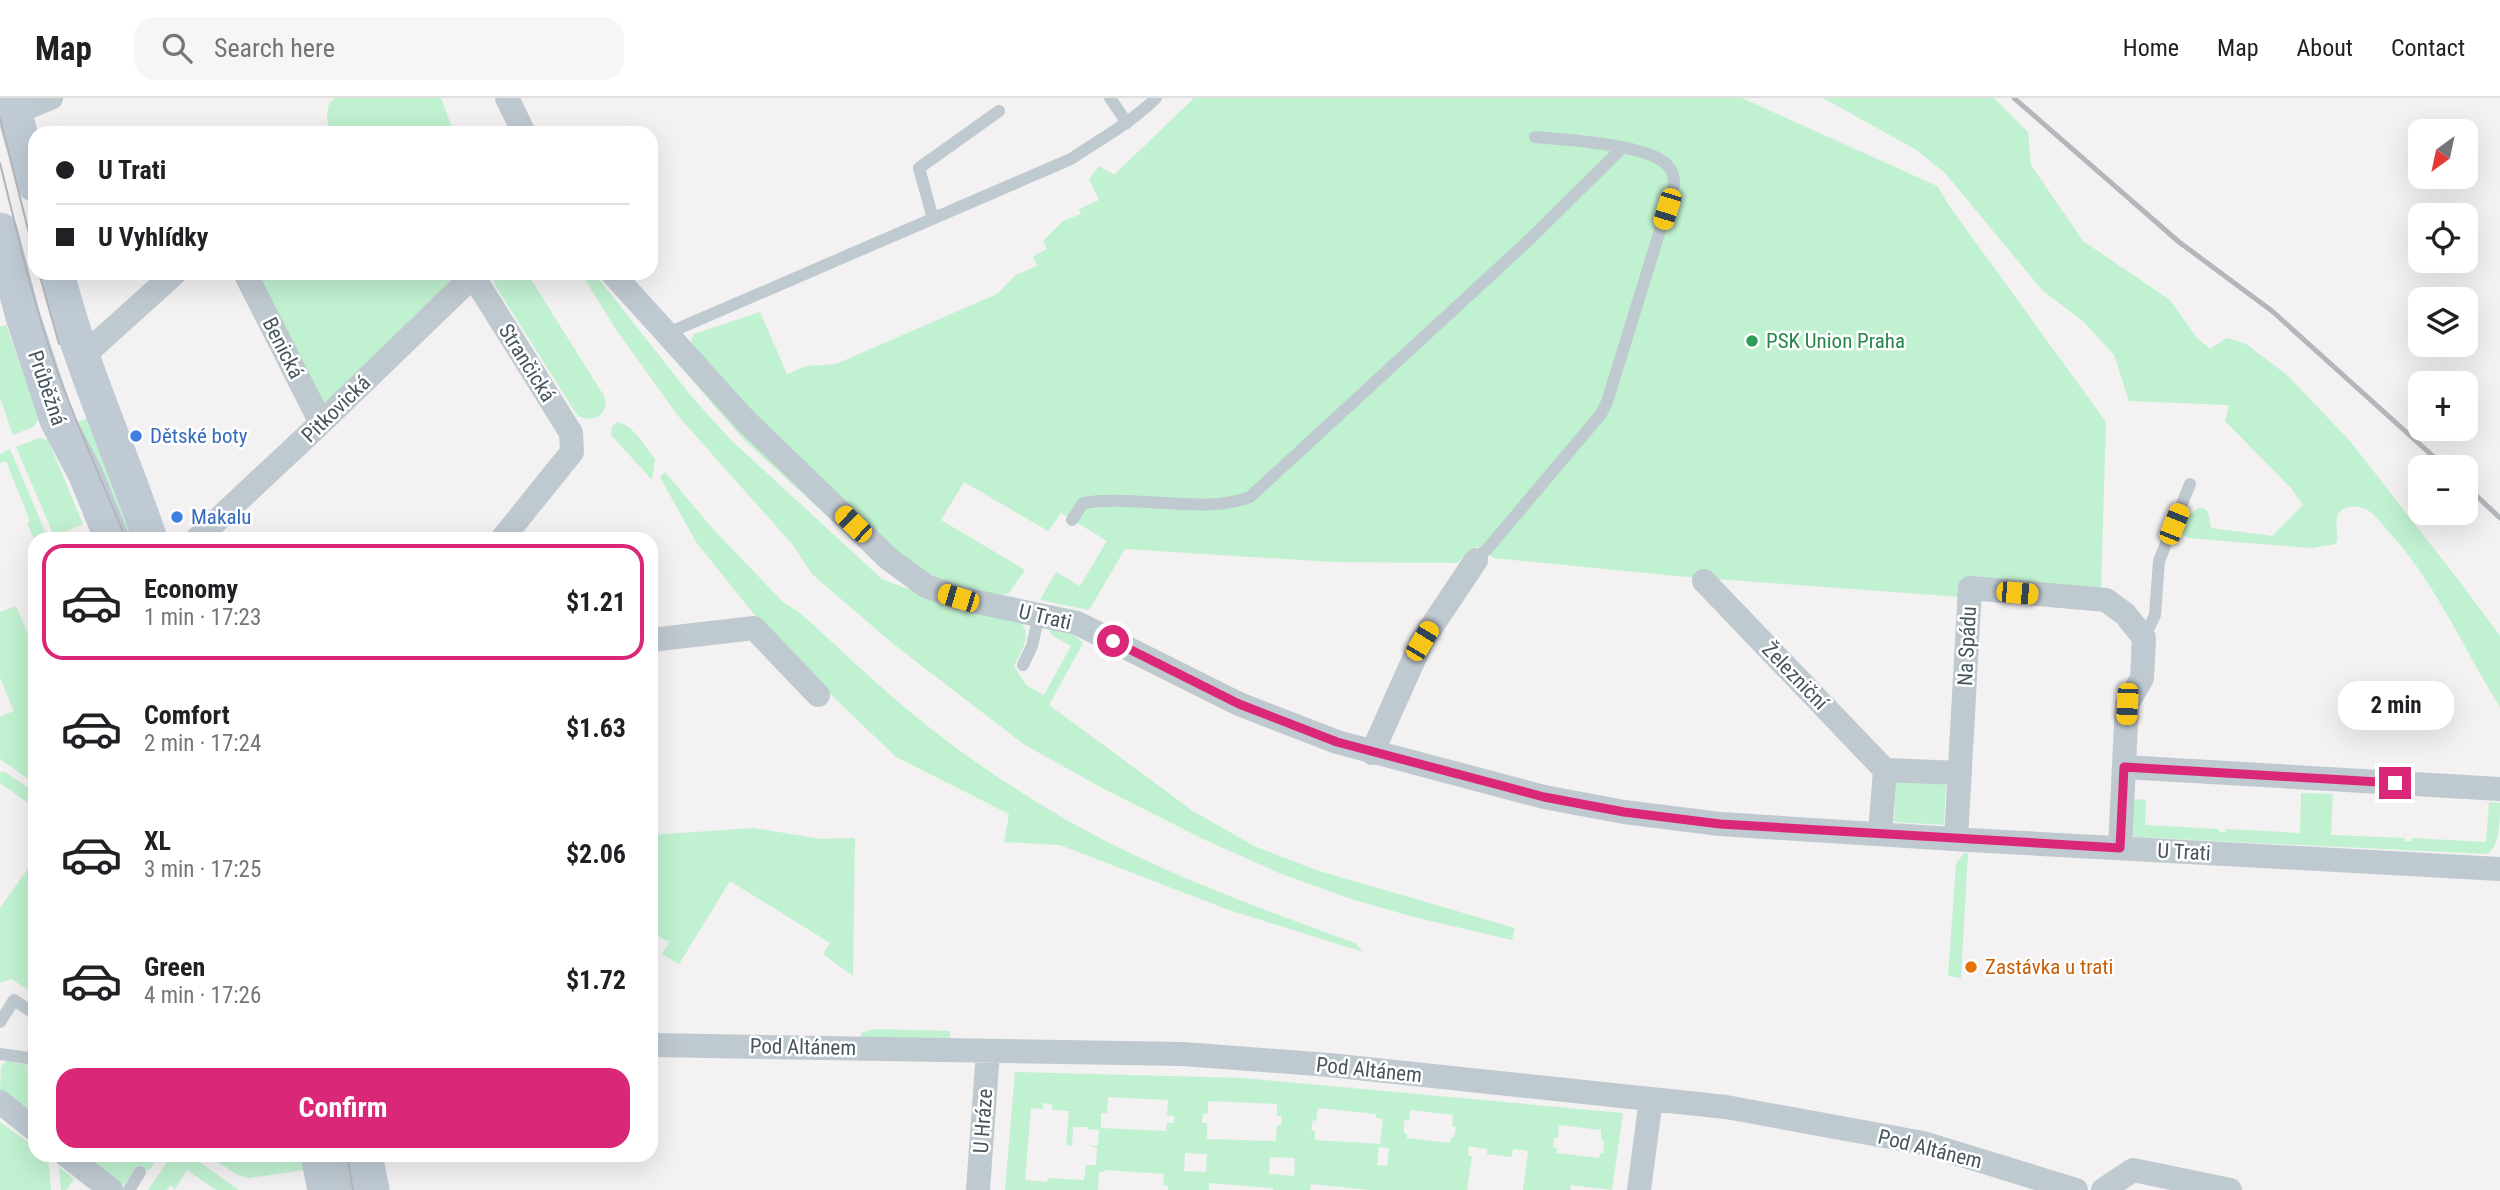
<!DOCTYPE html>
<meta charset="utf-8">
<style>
:root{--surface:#fff;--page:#f6f6f6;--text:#202124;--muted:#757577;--line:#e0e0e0;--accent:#db2777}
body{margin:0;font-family:"Roboto Condensed",sans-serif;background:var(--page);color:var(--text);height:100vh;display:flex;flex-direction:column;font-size:26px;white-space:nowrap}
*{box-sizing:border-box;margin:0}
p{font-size:23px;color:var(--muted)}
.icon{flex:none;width:38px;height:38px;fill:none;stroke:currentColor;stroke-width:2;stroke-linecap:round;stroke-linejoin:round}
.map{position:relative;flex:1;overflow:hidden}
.drawer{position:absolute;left:28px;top:434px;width:630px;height:630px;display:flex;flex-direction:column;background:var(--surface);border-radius:21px;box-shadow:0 7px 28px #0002}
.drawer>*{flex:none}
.top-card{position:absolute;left:28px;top:28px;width:630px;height:154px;border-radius:21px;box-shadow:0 7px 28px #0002;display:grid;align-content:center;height:154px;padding:0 28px;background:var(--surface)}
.needle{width:46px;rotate:213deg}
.fabs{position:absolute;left:2408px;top:21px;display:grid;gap:14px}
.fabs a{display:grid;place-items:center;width:70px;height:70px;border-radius:14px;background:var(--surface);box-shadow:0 7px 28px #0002;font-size:35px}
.end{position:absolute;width:32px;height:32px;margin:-16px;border:9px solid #db2777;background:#fff;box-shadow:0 0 0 4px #fff}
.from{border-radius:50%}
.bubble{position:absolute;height:49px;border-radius:21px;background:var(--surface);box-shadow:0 7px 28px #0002;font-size:23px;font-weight:700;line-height:49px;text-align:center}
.car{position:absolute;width:21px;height:42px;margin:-21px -10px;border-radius:9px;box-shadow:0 0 5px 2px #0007;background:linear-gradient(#f5c518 24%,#345 0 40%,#f5c518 0 76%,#345 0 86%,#f5c518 0)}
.top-card b{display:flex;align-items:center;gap:24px;height:66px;font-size:26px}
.top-card b+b{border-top:2px solid var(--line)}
.top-card i{width:18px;height:18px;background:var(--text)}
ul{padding:12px 0 0;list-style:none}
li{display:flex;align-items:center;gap:21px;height:116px;margin:0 14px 10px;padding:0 14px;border:4px solid transparent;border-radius:21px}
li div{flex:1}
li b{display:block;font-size:26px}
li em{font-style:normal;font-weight:700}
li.on{border-color:var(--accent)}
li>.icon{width:63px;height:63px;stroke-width:1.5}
.cta{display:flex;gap:14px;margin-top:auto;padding:14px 28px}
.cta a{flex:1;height:80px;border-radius:21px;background:var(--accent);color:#fff;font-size:28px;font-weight:700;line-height:80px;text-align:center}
header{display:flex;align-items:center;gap:42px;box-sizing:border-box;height:98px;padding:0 35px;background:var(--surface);border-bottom:2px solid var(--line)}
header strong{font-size:33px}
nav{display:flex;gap:38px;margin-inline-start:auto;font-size:24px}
.search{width:490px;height:63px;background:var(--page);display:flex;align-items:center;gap:18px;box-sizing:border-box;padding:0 24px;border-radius:21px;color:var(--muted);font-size:26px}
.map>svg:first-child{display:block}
</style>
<header>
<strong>Map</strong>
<div class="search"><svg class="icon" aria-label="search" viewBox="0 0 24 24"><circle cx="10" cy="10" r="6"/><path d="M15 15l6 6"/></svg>Search here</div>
<nav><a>Home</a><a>Map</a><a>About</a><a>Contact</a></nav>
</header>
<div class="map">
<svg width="2500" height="1092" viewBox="0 0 2500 1092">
<rect width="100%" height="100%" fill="#f3f1f1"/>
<!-- green -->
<path fill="#c0f1d0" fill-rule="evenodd" d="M335,0H441L454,35H329L327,19L329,5Z
M1194,0H1742L1937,88L1950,109L2106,324L2101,492L1962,480L1960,499L1676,478L1494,460L1477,448L1457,465L1333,464L1125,451L1089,512L1040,502L1056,474L1080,488L1107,443L1061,415L1048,433L964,384L941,422L1025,472L1009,495L1000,498L956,489L904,464L706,269L694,253L691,242L694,236L760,214L787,276L806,268L836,266L997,196L1016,177L1037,168L1033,158L1047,151L1043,143L1063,123L1081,116L1079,111L1099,102L1089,81L1099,68L1114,77Z
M1823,0H1994L2028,34L2031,67L2083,143L2170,202L2197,240L2210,251L2227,240L2246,246L2287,277L2350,343L2463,488L2500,538V609C2464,552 2434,481 2387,432C2382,426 2375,417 2369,413C2360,407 2346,406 2339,415C2333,425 2340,436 2336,446L2311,450L2188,440L2178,432L2183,418L2192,416L2197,410H2203L2208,414L2211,430L2272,438L2303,407L2291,390L2225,323L2229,307L2129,303L2114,257L2084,224L2042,192L1945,75L1915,51Z
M251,175H464L326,307L318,301Z
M490,175H527L604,298L606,306C602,322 590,324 577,317L497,190Z
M581,175H594L692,299L731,342L882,481L908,491L920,493L960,513L1019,522C1033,536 1022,553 1014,568L1026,587L1044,597L1071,548L1053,538L1048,530L1074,537L1083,545L1049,607L1193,713L1254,748L1319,773L1515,830L1512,842L1414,819L1351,801L1279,775L1203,741L1104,691L1025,647L892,545L813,477L792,446L679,319L615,230Z
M6,227L39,321L33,329L13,337L0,300V229Z
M651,235L896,481L743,341Z
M91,319L143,441H120L73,326Z
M617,324C633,326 645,349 655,361L652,382L611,337L612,329Z
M39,340L48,342L83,426L54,438L16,349Z
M10,351L48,440L35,441V444L27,425L30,423L6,363L0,365V356Z
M665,374L712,430L783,504L800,515C838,549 875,585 915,618C959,654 1009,688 1058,717C1152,772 1254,808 1355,845L1363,854L1229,812L1060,747L1004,744L1009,716L896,659L824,590L757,520L696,444L660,379Z
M16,508L35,552V686L0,661V619L14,613L0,580V514Z
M0,674H5L35,694V710L0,685Z
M1896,682L1946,685L1944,727L1894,724Z
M2301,695L2333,696L2331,737L2405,740V743H2412V740L2486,744L2489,704L2500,705C2500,721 2500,751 2486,756L2134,739L2130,735L2132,705L2136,701L2146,702L2145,727L2219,731V734H2226V731L2300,735Z
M754,730L820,741L855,740L853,878L823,856L830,845L730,783L679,866L662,856L669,844L651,834V737Z
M1964,755H1968L1961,880L1948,878L1956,766Z
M32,765L35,766V886L30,893L11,881L0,885V810Z
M873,931L950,933V944L862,943L861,935Z
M7,963L35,968V1020L0,992L1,968Z
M1015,974L1243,980L1623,1015L1612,1092L1571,1087L1570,1092H1523L1528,1053L1513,1051L1512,1059L1487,1056V1051L1469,1048L1468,1058H1472L1467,1092H1370L1311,1086L1310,1092H1273V1090L1209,1085V1092H1168V1088L1163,1087L1164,1076L1104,1072V1074H1099L1098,1092H1005ZM1108,999L1168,1002L1167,1017L1174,1018V1025H1167L1166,1033L1101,1030V1015H1107ZM1208,1003L1277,1006V1018H1282L1281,1027H1277L1276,1043L1207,1041V1025H1202L1203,1016H1208ZM1043,1005L1052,1006V1012L1069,1013L1066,1047L1072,1048L1073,1029H1088V1040V1031L1099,1032L1098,1048L1087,1047L1097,1050L1096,1067H1086L1084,1082L1048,1080L1047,1084L1025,1082L1031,1010L1043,1011ZM1318,1010L1376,1016V1020L1383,1021L1380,1046L1315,1042V1033L1311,1032L1313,1022L1316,1023ZM1410,1012L1453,1017L1452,1028L1456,1029L1454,1040L1451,1039L1450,1045L1407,1040V1036L1404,1035V1022L1409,1023ZM1559,1027L1601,1032V1042L1604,1043L1603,1055H1600L1599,1060L1556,1055L1557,1050L1553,1049L1554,1040H1558ZM1379,1049L1389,1050L1387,1068L1377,1067ZM1185,1055L1207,1056L1206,1074L1184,1073ZM1270,1059L1295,1060L1294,1078L1269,1076Z
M0,1024L35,1049V1057L48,1059L51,1092H0Z
M82,1057H159L149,1073L139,1067L122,1089Z
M172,1057H189L239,1092H216L187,1072L175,1091L170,1087L167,1092H148Z
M207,1057H301L304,1072L248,1080L236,1076Z
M59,1069L74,1081L66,1092H61Z"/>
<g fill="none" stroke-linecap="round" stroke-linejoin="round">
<!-- lane -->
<path stroke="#bfc9d0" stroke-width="12" d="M1110,0L1127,25
M933,121L919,70L999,13
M668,235L1071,61C1100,41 1131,25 1156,0
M1072,422L1083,405C1132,396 1203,417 1250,399L1528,143L1622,50
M1476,462L1489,449L1601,316L1607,304L1674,87C1674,78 1673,73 1667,67C1648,46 1565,42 1535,39
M2144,540L2155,517L2159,463L2190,386
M1023,567L1032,548L1039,517
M0,924L14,902L35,916
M0,956L35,961
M342,1057L348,1092
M129,1092L140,1074"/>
<!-- street -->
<path stroke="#bfc9d0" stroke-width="24" d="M507,0L524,35
M14,15L51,0
M245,175L321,325
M612,175L746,323L889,461L926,488L958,500L1077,525L1239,606L1337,644L1544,699L1624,714L1720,726L1969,742L2500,771
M82,259L175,175
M197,441L321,325L473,178L571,335L572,354L502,441
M1704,483L1885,672
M651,542L754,530L818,597
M1372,655L1422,543L1476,462
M2124,669L2500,691
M1880,736L1885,672L1960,675
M1956,741L1970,490L2106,502L2125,516L2144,540L2142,580L2127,606L2120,750
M651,947L1183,956L1329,967L1726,1009L1923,1045L2076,1092
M0,1004L35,1032
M66,1057L111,1092
M978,1092L988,953
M1639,1092L1651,1001
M2103,1092L2133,1072L2230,1092"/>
<!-- secondary -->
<path stroke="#bfcad5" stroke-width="35" d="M10,0L35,87
M0,132L23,219L57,322L85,375L112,441
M57,175C80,267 120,352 150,441
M318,1057L325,1092
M365,1057L372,1092"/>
<!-- tram -->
<path stroke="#b3b7bb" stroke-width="2" d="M0,20L35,159
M0,65C17,133 32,201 55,267C76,326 102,383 126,441
M39,175L59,246
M347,1057L353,1092"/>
<!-- rail -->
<path stroke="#b3b7bb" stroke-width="5" d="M2014,0L2179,144L2272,213L2445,369
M2466,388L2500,420"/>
</g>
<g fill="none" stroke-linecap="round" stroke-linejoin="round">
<!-- route -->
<path stroke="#db2777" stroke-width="9" d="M1113,543L1239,606L1337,644L1544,699L1624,714L1720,726L2120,750L2124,669L2395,685"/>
</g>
<!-- markers -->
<circle fill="#2e9e5b" stroke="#fff" stroke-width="2.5" cx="1752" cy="243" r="7"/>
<g fill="#3f7fe0" stroke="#fff" stroke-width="2.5">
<circle cx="136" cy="338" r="7"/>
<circle cx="177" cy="419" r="7"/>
</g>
<circle fill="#e8710a" stroke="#fff" stroke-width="2.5" cx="1971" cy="869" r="7"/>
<g text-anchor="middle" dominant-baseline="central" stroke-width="5" stroke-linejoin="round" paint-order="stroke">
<!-- leisure labels -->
<g font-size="21" fill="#27864d" stroke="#fff" text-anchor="start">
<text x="1766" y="243">PSK Union Praha</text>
</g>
<!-- street labels -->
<g font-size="21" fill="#48555f" stroke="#fff">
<text transform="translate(283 250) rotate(63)">Benická</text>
<text transform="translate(527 265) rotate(58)">Strančická</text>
<text transform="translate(47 290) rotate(71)">Průběžná</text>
<text transform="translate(336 311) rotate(-44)">Pitkovická</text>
<text transform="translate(1045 519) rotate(13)">U Trati</text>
<text transform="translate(1967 548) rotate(-87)">Na Spádu</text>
<text transform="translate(1795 578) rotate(46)">Železniční</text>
<text transform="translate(2184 754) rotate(3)">U Trati</text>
<text transform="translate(803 949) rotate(1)">Pod Altánem</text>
<text transform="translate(1369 972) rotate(6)">Pod Altánem</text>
<text transform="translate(983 1023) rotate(-86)">U Hráze</text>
<text transform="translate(1930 1051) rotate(14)">Pod Altánem</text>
</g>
<!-- shop labels -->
<g font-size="21" fill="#366cbe" stroke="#fff" text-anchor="start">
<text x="150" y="338">Dětské boty</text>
<text x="191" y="419">Makalu</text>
</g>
<!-- food labels -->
<g font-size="21" fill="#c56008" stroke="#fff" text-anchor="start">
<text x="1985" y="869">Zastávka u trati</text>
</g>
</g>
</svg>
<div class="fabs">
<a><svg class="needle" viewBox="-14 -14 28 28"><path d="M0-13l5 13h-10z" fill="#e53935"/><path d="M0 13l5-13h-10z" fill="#757577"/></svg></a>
<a><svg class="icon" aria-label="locate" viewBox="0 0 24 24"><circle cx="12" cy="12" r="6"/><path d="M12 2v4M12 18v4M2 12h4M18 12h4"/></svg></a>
<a><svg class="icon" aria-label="layers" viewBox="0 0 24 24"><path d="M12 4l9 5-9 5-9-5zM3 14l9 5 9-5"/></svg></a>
<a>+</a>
<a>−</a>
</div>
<i class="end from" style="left:1113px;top:543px"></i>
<i class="end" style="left:2395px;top:685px"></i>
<div class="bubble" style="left:2338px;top:583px;width:116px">2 min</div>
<i class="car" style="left:1667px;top:111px;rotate:197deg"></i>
<i class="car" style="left:853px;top:426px;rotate:314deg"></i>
<i class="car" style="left:2174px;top:426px;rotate:22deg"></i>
<i class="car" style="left:2017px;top:495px;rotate:95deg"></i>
<i class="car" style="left:958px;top:500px;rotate:287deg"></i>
<i class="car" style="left:1422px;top:543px;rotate:31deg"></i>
<i class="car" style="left:2127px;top:606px;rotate:183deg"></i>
<div class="top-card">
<b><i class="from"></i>U Trati</b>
<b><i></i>U Vyhlídky</b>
</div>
<section class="drawer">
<ul>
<li class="on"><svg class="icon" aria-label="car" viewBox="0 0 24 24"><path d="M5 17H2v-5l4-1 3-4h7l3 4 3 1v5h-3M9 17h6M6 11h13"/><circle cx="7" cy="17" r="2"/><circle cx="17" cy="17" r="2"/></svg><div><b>Economy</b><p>1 min · 17:23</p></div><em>$1.21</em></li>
<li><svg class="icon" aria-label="car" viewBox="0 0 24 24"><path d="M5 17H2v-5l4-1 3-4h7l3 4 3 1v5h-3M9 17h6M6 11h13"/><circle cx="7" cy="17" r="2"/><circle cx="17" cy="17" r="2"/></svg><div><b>Comfort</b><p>2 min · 17:24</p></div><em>$1.63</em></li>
<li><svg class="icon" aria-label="car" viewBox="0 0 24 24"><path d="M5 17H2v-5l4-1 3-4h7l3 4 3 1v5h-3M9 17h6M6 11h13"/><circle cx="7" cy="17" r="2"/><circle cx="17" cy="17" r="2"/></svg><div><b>XL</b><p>3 min · 17:25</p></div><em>$2.06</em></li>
<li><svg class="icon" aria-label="car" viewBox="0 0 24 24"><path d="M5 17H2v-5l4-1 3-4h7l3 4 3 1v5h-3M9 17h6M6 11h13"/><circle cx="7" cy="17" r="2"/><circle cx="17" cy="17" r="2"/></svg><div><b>Green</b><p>4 min · 17:26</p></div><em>$1.72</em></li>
</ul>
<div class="cta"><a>Confirm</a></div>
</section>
</div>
